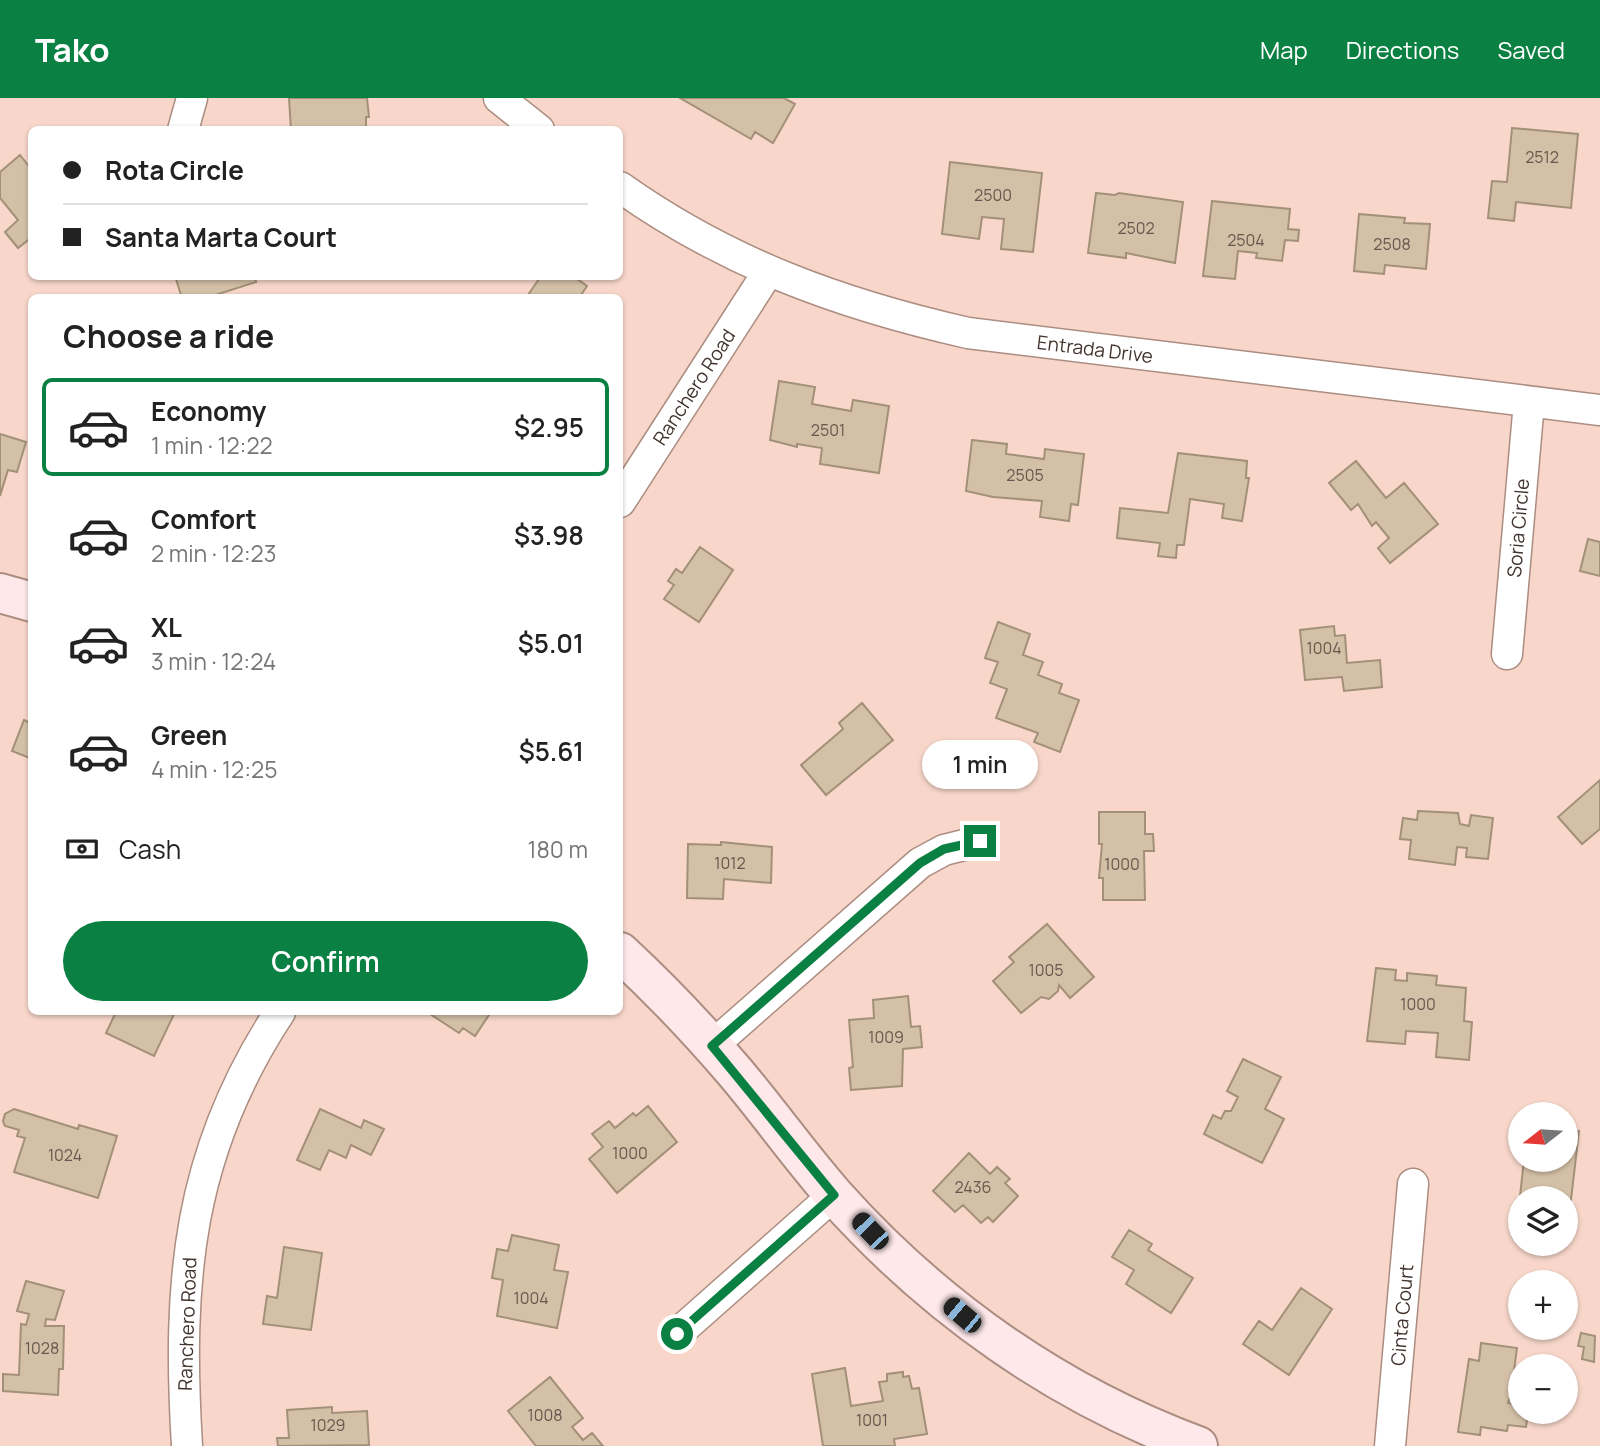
<!DOCTYPE html>
<meta charset="utf-8">
<style>
:root{--surface:#fff;--page:#f2f2f2;--text:#222;--muted:#767676;--line:#e0e0e0;--accent:#0b8043}
body{margin:0;font-family:Manrope,sans-serif;background:var(--page);color:var(--text);height:100vh;display:flex;flex-direction:column;font-size:26px;white-space:nowrap}
*{box-sizing:border-box;margin:0}
p{font-size:23px;color:var(--muted)}
.icon{flex:none;width:38px;height:38px;fill:none;stroke:currentColor;stroke-width:2;stroke-linecap:round;stroke-linejoin:round}
.map{position:relative;flex:1;overflow:hidden}
.drawer{position:absolute;left:28px;top:196px;width:595px;height:721px;display:flex;flex-direction:column;background:var(--surface);border-radius:10px;box-shadow:0 2px 5px #0004}
.drawer>*{flex:none}
.banner{position:absolute;left:28px;top:28px;width:595px;height:154px;border-radius:10px;box-shadow:0 2px 5px #0004;display:grid;align-content:center;height:154px;padding:0 35px;background:var(--surface)}
.needle{width:46px;rotate:253deg}
.tools{position:absolute;left:1508px;top:1004px;display:grid;gap:14px}
.tools a{display:grid;place-items:center;width:70px;height:70px;border-radius:50%;background:var(--surface);box-shadow:0 2px 5px #0004;font-size:35px}
.end{position:absolute;width:32px;height:32px;margin:-16px;border:9px solid #0b8043;background:#fff;box-shadow:0 0 0 4px #fff}
.from{border-radius:50%}
.bubble{position:absolute;height:49px;border-radius:24px;background:var(--surface);box-shadow:0 2px 5px #0004;font-size:23px;font-weight:600;line-height:49px;text-align:center}
.car{position:absolute;width:21px;height:42px;margin:-21px -10px;border-radius:9px;box-shadow:0 0 5px 2px #0007;background:linear-gradient(#222 24%,#8ab4d8 0 40%,#222 0 76%,#8ab4d8 0 86%,#222 0)}
.banner b{display:flex;align-items:center;gap:24px;height:66px;font-size:26px}
.banner b+b{border-top:2px solid var(--line)}
.banner i{width:18px;height:18px;background:var(--text)}
ul{padding:0;list-style:none}
li{display:flex;align-items:center;gap:21px;height:98px;margin:0 14px 10px;padding:0 21px;border:4px solid transparent;border-radius:10px}
li div{flex:1}
li b{display:block;font-size:26px}
li em{font-style:normal;font-weight:600}
li.active{border-color:var(--accent)}
li>.icon{width:63px;height:63px;stroke-width:1.5}
h2{padding:0 35px;font-size:32px;line-height:84px}
.pay{display:flex;align-items:center;gap:18px;height:77px;padding:0 35px;font-size:26px}
.pay p{margin-inline-start:auto}
.primary-button{display:flex;gap:14px;margin-top:auto;padding:14px 35px}
.primary-button a{flex:1;height:80px;border-radius:42px;background:var(--accent);color:#fff;font-size:28px;font-weight:600;line-height:80px;text-align:center}
header{display:flex;align-items:center;gap:42px;box-sizing:border-box;height:98px;padding:0 35px;background:var(--accent);color:#fff}
header strong{font-size:33px}
nav{display:flex;gap:38px;margin-inline-start:auto;font-size:24px}
.map>svg:first-child{display:block}
</style>
<header>
<strong>Tako</strong>
<nav><a>Map</a><a>Directions</a><a>Saved</a></nav>
</header>
<div class="map">
<svg width="1600" height="1348" viewBox="0 0 1600 1348">
<rect width="100%" height="100%" fill="#f8d7ca"/>
<!-- building -->
<path fill="#d4c0a7" stroke="#a39078" stroke-width="2" d="M289,0H367L369,19H366V32H291Z
M680,0H784L795,6L773,45L755,34L751,41Z
M1512,30L1578,36L1571,110L1516,104L1514,123L1488,120L1492,83L1507,84Z
M20,57L32,72V139L18,150L5,134L18,122L0,100V74Z
M950,64L1042,75L1033,154L1001,151L1004,121L982,119L979,141L942,136Z
M1096,95L1115,97L1119,95L1183,104L1175,165L1126,155V160L1088,155Z
M1212,103L1290,111L1288,131L1299,132L1298,143L1285,142L1282,163L1256,160L1257,155L1238,153L1235,181L1203,178Z
M1359,116L1405,120L1404,125L1430,126L1426,171L1385,167L1384,176L1354,173Z
M175,178H255L256,184L206,200H182Z
M541,178H573L587,188L579,200H526Z
M779,283L815,289L812,306L851,313L853,302L889,308L879,375L820,366L822,350L797,346V349L770,342Z
M0,336L26,344L17,374L8,372L0,398Z
M972,342L1007,346L1006,356L1044,361L1045,351L1084,356L1078,407L1071,406L1069,423L1040,419L1042,403L993,399L966,393Z
M1178,355L1247,363L1246,380H1249L1242,423L1222,420L1224,406L1190,401L1184,447H1177L1176,460L1158,458L1160,445L1117,440L1120,410L1168,415Z
M1356,363L1386,400L1404,385L1438,426L1390,465L1378,450L1389,440L1376,424L1372,428L1358,406L1351,412L1329,385Z
M1588,441L1600,444V478L1580,473Z
M700,449L733,472L699,524L664,501L674,487L668,483L676,471L682,475Z
M998,524L1030,536L1023,557L1043,564L1038,577L1062,586L1059,595L1079,602L1060,654L1034,644L1038,635L996,620L1007,591L990,585L998,564L985,560Z
M1334,528L1335,538L1345,537L1347,565L1380,562L1382,589L1344,593L1342,579L1305,582L1300,532Z
M862,605L893,642L826,697L801,667L843,631L839,625Z
M24,622L32,626V661L12,653Z
M1600,682V731L1582,746L1558,719Z
M1418,713L1458,715L1460,726L1469,728L1471,717L1493,720L1488,761L1466,759L1467,750L1457,749L1455,767L1409,761L1411,742L1400,741L1403,720L1417,722Z
M1099,714H1145V736H1153L1154,753H1144L1145,802H1103V780H1099L1102,746H1099Z
M721,744L772,749L771,785L724,781L723,801L687,800L688,746L721,747Z
M1047,826L1094,879L1070,900L1059,887L1058,893L1049,901L1041,899L1021,915L993,883L1014,864L1009,859Z
M1376,870L1396,872L1395,882L1407,883V875L1437,878L1436,887L1466,890L1464,923L1472,924L1469,962L1436,959L1438,935L1406,933L1405,946L1367,943Z
M908,898L911,929L920,928L922,949L903,951L902,988L851,992L849,970L853,969L849,922L874,920L873,902Z
M116,914H175L154,958L106,935Z
M427,914H491L475,938L463,930L459,935Z
M1243,961L1281,979L1265,1011L1284,1021L1262,1065L1204,1036L1213,1017L1221,1021L1225,1013H1231L1238,999L1227,993Z
M648,1008L677,1044L617,1095L589,1061L603,1049L592,1036L609,1023L615,1030L633,1015L636,1018Z
M14,1011L78,1031L79,1027L117,1038L98,1100L14,1074L25,1040L17,1038L19,1032L5,1028L3,1023L5,1016Z
M320,1011L361,1030L364,1022L384,1031L371,1057L351,1047L346,1060L329,1052L320,1072L297,1062Z
M1566,1031L1579,1033L1567,1136L1566,1101L1520,1098L1524,1062H1566Z
M969,1055L990,1076L997,1069L1010,1081L1005,1085L1018,1098L993,1124L988,1119L981,1125L963,1107L955,1114L933,1093Z
M1129,1132L1152,1146L1148,1152L1193,1180L1171,1215L1126,1186L1134,1172L1112,1159Z
M512,1137L559,1147L554,1172L568,1174L557,1230L497,1218L503,1182L492,1180L497,1151L508,1153Z
M284,1149L322,1155L311,1232L263,1226L267,1198L277,1200Z
M26,1183L64,1193L55,1222L46,1221L45,1228H64L63,1271H59L58,1297L3,1293V1276L19,1277L21,1226L26,1227L29,1216L17,1213Z
M1301,1190L1332,1211L1289,1277L1243,1246L1259,1223L1272,1232Z
M1581,1235L1595,1238L1594,1264L1582,1261L1584,1249L1578,1248Z
M1481,1245L1517,1250L1513,1280L1517,1281L1508,1305L1521,1307V1314H1528L1526,1329L1508,1327L1507,1333L1481,1329L1480,1337L1458,1334L1469,1261L1479,1263Z
M845,1270L851,1308L883,1303L879,1284L887,1283V1276L903,1274V1279L909,1278L912,1291L919,1290L927,1336L894,1341L895,1348H823L812,1276Z
M550,1279L583,1320L572,1329L583,1342L592,1335L603,1348H536L508,1313Z
M332,1309V1315L367,1313L369,1347L278,1348L277,1340H289L287,1312Z"/>
<g fill="none" stroke-linecap="round" stroke-linejoin="round">
<defs>
<path id="street" d="M499,0L539,32
M183,32L192,0
M620,89C727,165 840,206 968,235L1600,312
M620,404L768,174
M1507,556L1529,304
M712,948L920,765L944,752L980,743
M677,1236L834,1097
M187,1348C177,1184 187,1055 280,914
M1390,1348L1413,1086"/>
<path id="secondary" d="M0,495L32,504
M620,854C660,891 698,931 734,973C768,1013 799,1057 834,1097C934,1209 1057,1296 1198,1348"/>
</defs>
<!-- street casing -->
<use href="#street" stroke="#ac8d81" stroke-width="33"/>
<!-- secondary casing -->
<use href="#secondary" stroke="#ac8d81" stroke-width="42"/>
<!-- street -->
<use href="#street" stroke="#fff" stroke-width="30"/>
<!-- secondary -->
<use href="#secondary" stroke="#fee8ea" stroke-width="38"/>
</g>
<g fill="none" stroke-linecap="round" stroke-linejoin="round">
<!-- route -->
<path stroke="#0b8043" stroke-width="9" d="M677,1236L834,1097L712,948L920,765L944,751L980,743"/>
</g>
<g text-anchor="middle" dominant-baseline="central" stroke-width="5" stroke-linejoin="round" paint-order="stroke">
<!-- number labels -->
<g font-size="16" fill="#66584e">
<text x="1542" y="59">2512</text>
<text x="993" y="97">2500</text>
<text x="1136" y="130">2502</text>
<text x="1246" y="142">2504</text>
<text x="1392" y="146">2508</text>
<text x="828" y="332">2501</text>
<text x="1025" y="377">2505</text>
<text x="1324" y="550">1004</text>
<text x="730" y="765">1012</text>
<text x="1122" y="766">1000</text>
<text x="1046" y="872">1005</text>
<text x="1418" y="906">1000</text>
<text x="886" y="939">1009</text>
<text x="630" y="1055">1000</text>
<text x="65" y="1057">1024</text>
<text x="973" y="1089">2436</text>
<text x="531" y="1200">1004</text>
<text x="42" y="1250">1028</text>
<text x="545" y="1317">1008</text>
<text x="872" y="1322">1001</text>
<text x="328" y="1327">1029</text>
</g>
<!-- street labels -->
<g font-size="19" fill="#423530" stroke="#fff">
<text transform="translate(1095 251) rotate(7)">Entrada Drive</text>
<text transform="translate(694 289) rotate(-57)">Ranchero Road</text>
<text transform="translate(1518 430) rotate(-85)">Soria Circle</text>
<text transform="translate(1402 1217) rotate(-85)">Cinta Court</text>
<text transform="translate(187 1226) rotate(-88)">Ranchero Road</text>
</g>
</g>
</svg>
<div class="tools">
<a><svg class="needle" viewBox="-14 -14 28 28"><path d="M0-13l5 13h-10z" fill="#e53935"/><path d="M0 13l5-13h-10z" fill="#767676"/></svg></a>
<a><svg class="icon" aria-label="layers" viewBox="0 0 24 24"><path d="M12 4l9 5-9 5-9-5zM3 14l9 5 9-5"/></svg></a>
<a>+</a>
<a>−</a>
</div>
<i class="end from" style="left:677px;top:1236px"></i>
<i class="end" style="left:980px;top:743px"></i>
<div class="bubble" style="left:922px;top:642px;width:116px">1 min</div>
<i class="car" style="left:870px;top:1133px;rotate:316deg"></i>
<i class="car" style="left:962px;top:1217px;rotate:310deg"></i>
<div class="banner">
<b><i class="from"></i>Rota Circle</b>
<b><i></i>Santa Marta Court</b>
</div>
<section class="drawer">
<h2>Choose a ride</h2>
<ul>
<li class="active"><svg class="icon" aria-label="car" viewBox="0 0 24 24"><path d="M5 17H2v-5l4-1 3-4h7l3 4 3 1v5h-3M9 17h6M6 11h13"/><circle cx="7" cy="17" r="2"/><circle cx="17" cy="17" r="2"/></svg><div><b>Economy</b><p>1 min · 12:22</p></div><em>$2.95</em></li>
<li><svg class="icon" aria-label="car" viewBox="0 0 24 24"><path d="M5 17H2v-5l4-1 3-4h7l3 4 3 1v5h-3M9 17h6M6 11h13"/><circle cx="7" cy="17" r="2"/><circle cx="17" cy="17" r="2"/></svg><div><b>Comfort</b><p>2 min · 12:23</p></div><em>$3.98</em></li>
<li><svg class="icon" aria-label="car" viewBox="0 0 24 24"><path d="M5 17H2v-5l4-1 3-4h7l3 4 3 1v5h-3M9 17h6M6 11h13"/><circle cx="7" cy="17" r="2"/><circle cx="17" cy="17" r="2"/></svg><div><b>XL</b><p>3 min · 12:24</p></div><em>$5.01</em></li>
<li><svg class="icon" aria-label="car" viewBox="0 0 24 24"><path d="M5 17H2v-5l4-1 3-4h7l3 4 3 1v5h-3M9 17h6M6 11h13"/><circle cx="7" cy="17" r="2"/><circle cx="17" cy="17" r="2"/></svg><div><b>Green</b><p>4 min · 12:25</p></div><em>$5.61</em></li>
</ul>
<div class="pay"><svg class="icon" aria-label="cash" viewBox="0 0 24 24"><path d="M3 7h18v10H3z"/><circle cx="12" cy="12" r="2"/></svg>Cash<p>180 m</p></div>
<div class="primary-button"><a>Confirm</a></div>
</section>
</div>
